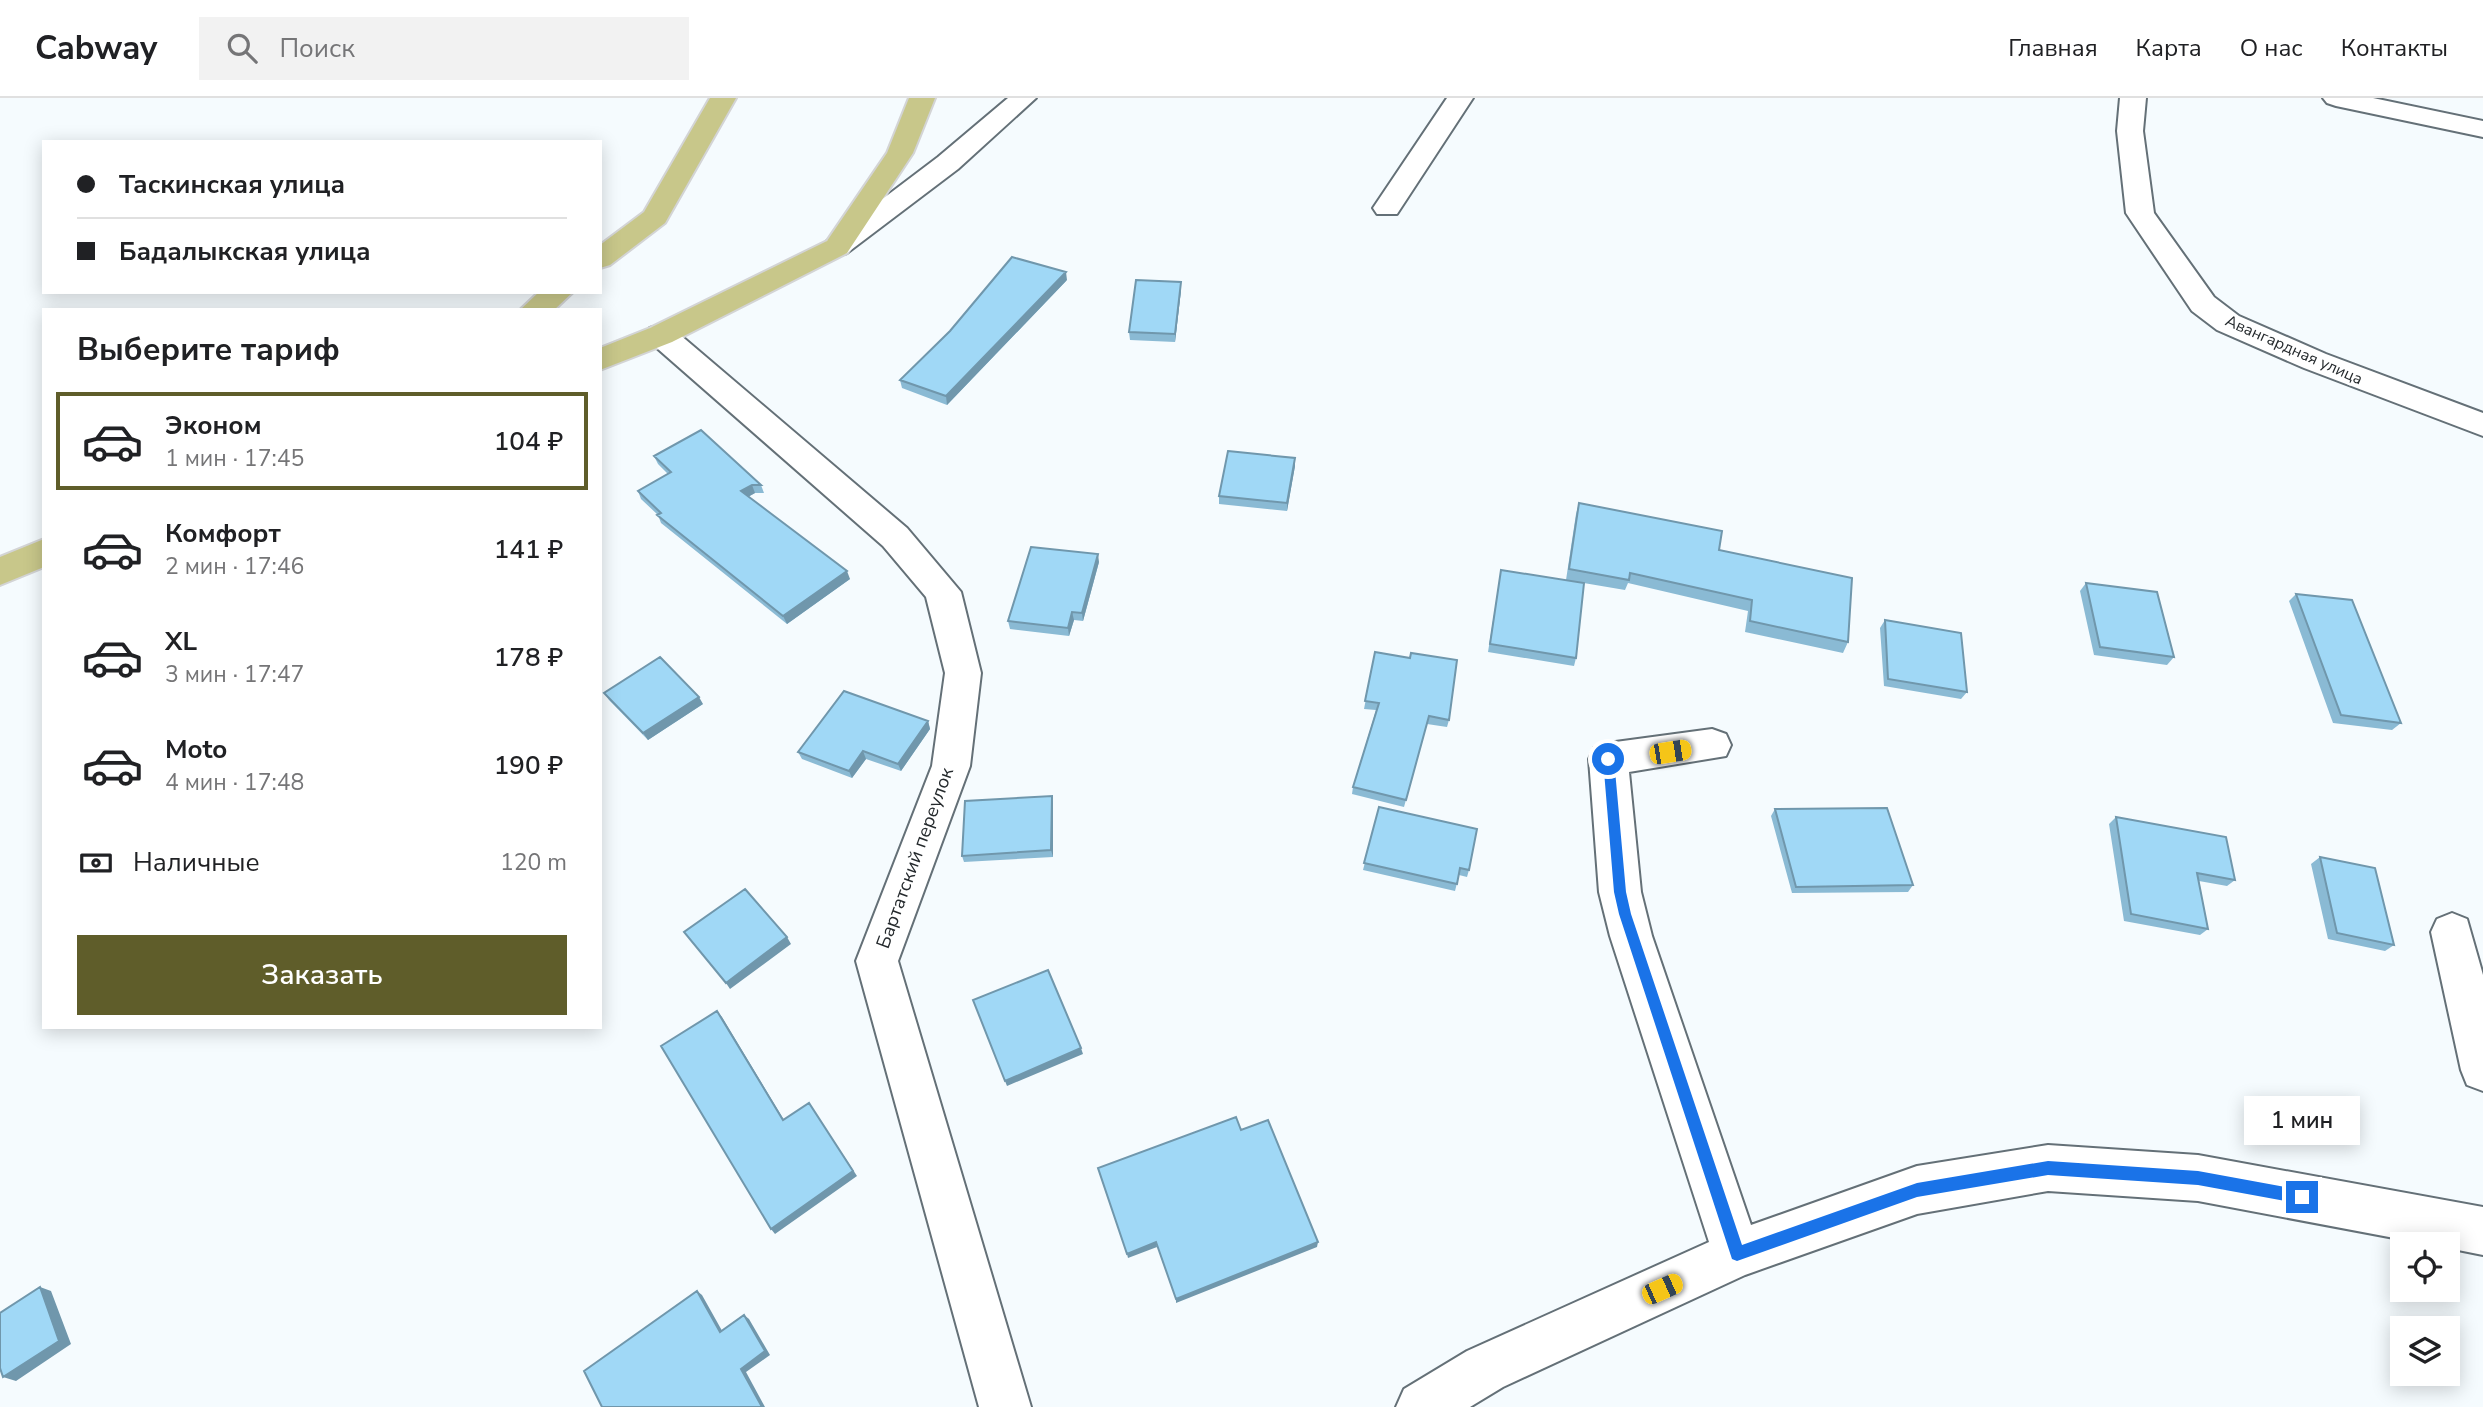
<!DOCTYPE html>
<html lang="ru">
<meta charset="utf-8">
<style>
:root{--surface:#fff;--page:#f2f2f2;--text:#202124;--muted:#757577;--line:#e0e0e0;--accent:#5f5d2a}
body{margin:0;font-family:"Nunito Sans",sans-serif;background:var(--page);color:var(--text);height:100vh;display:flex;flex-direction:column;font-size:26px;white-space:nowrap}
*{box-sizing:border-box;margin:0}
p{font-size:23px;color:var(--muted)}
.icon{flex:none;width:38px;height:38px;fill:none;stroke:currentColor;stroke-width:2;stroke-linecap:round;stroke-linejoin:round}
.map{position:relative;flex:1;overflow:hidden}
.drawer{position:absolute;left:42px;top:210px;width:560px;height:721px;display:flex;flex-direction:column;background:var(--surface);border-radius:0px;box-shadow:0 4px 18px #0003}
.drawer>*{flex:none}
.top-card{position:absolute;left:42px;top:42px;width:560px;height:154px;border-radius:0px;box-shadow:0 4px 18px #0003;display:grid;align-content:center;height:154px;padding:0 35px;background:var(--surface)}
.buttons{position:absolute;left:2390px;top:1134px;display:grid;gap:14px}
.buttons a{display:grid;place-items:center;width:70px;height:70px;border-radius:0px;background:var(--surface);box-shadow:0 4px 18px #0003;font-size:35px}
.end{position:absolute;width:32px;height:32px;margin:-16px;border:9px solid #1a73e8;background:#fff;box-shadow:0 0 0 4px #fff}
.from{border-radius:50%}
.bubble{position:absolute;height:49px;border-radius:0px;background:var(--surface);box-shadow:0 4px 18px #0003;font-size:23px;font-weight:600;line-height:49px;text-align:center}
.car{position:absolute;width:21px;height:42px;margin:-21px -10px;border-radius:9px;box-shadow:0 0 5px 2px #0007;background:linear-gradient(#f5c518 24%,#345 0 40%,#f5c518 0 76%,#345 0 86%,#f5c518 0)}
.top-card b{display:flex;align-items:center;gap:24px;height:66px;font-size:26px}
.top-card b+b{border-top:2px solid var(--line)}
.top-card i{width:18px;height:18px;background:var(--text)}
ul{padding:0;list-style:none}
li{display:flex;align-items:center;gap:21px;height:98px;margin:0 14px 10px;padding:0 21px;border:4px solid transparent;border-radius:0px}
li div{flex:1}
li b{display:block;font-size:26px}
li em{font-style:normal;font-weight:600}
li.on{border-color:var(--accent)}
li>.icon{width:63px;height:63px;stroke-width:1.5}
h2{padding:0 35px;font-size:32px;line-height:84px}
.pay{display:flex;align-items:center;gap:18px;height:77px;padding:0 35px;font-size:26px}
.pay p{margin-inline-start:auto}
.action{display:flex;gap:14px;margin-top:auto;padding:14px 35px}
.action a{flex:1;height:80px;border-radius:0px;background:var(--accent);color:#fff;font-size:28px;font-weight:600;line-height:80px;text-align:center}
header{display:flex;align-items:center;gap:42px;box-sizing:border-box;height:98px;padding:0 35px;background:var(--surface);border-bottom:2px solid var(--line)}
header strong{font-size:33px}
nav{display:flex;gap:38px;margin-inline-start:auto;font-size:24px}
.search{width:490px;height:63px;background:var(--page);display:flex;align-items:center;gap:18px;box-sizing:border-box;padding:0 24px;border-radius:0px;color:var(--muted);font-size:26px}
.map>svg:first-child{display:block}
</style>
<header>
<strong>Cabway</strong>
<div class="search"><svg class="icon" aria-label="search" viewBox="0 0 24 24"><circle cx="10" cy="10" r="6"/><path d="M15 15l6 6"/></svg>Поиск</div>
<nav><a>Главная</a><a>Карта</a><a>О нас</a><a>Контакты</a></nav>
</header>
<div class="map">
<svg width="2483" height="1309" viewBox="0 0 2483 1309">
<rect width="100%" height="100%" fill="#f5fbfe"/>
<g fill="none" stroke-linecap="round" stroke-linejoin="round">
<defs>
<path id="minor" d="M1008,0H1036L958,71L847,155L837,158L827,155L823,149L827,143L938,59Z
M1447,0H1473L1397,116H1377L1373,110Z
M2120,0H2146L2143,33L2154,115L2214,199L2239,218L2326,256L2483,315V338L2304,270L2217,232L2192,213L2126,115L2117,33Z
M2323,0H2373L2483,23V39L2336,8L2327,5Z
M661,227L672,230L907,430L961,494L981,575L970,668L898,863L1031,1309H979L856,863L932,668L945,575L926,499L883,448L650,244L646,237L650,230Z
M1712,631L1726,636L1731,647L1726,658L1629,674L1641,794L1652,838L1751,1127L1917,1068L2048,1047L2198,1057L2483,1109V1157L2448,1150V1146H2426L2198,1103L2048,1093L1917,1116L1745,1177L1503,1289L1470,1309H1396L1404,1291L1467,1253L1709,1144L1610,838L1599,794L1589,661L1594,650L1608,645Z
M2452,815L2467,821L2483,877V993L2467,987L2461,972L2431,834L2437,821Z"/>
<path id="major" d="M710,0H736L665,125L610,167L600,170V147L644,114Z
M909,0H935L913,55L847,155L672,244L600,272V250L650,230L827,143L887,55Z
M539,194H573L554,212H520Z
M44,441V469L0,487V459Z"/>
</defs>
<!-- minor casing -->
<use href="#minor" stroke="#647077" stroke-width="4"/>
<!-- major casing -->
<use href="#major" stroke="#d3d4d5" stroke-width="4"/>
<!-- minor -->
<use href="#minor" fill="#fff" fill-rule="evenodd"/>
<!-- major -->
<use href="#major" fill="#c8c78a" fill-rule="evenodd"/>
</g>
<!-- wall -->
<path fill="#8abad4" d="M1067,182L947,307L902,290L900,282Z
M1181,192L1175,244L1130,242L1129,234Z
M654,358L761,387L764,395H755L748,399L850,481L787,526L661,425L658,417L641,401L638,393L668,376L658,366Z
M1295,360V368L1287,413L1219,406V398Z
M1579,405L1719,452L1848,544L1843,555L1745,534L1748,513L1628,485L1625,492L1566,482L1576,416Z
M1099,464L1083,523L1074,522L1069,538L1010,531L1008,523Z
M1501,472L1576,560L1574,568L1488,554Z
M2086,485L2174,559L2167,567L2094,557L2080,493Z
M2296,496L2401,625L2392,632L2333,625L2289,503Z
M1885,522L1967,594L1961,601L1884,588L1880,530Z
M1375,554L1449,622L1447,629L1427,626L1404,709L1352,696L1353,689L1376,612L1364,611Z
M604,595L703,606L648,642L609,602Z
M928,623L930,631L901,673L866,661L852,680L802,661L798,654Z
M1052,698L1053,705V759L964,764L962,758Z
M1379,709L1469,772L1467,779L1459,777L1455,793L1363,772Z
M1775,711L1913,787L1908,794L1792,795L1771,718Z
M2116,719L2235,782L2227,788L2199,783L2208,831L2200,837L2124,823L2109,726Z
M2320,759L2394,847L2385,853L2328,841L2311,766Z"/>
<!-- shaded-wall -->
<path fill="#7097ac" d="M1066,174L1067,182L947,307L946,298Z
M1181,184V192L1175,244V236Z
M1295,360V368L1287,413V405Z
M752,387L755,395L744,401L741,393Z
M1098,456L1099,464L1083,523L1082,515Z
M847,473L850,481L787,526L783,518Z
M1072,514L1074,522L1069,538L1068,530Z
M699,599L703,606L648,642L643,635Z
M928,623L930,631L901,673L898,666Z
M863,653L866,661L852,680L849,673Z
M1052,698L1053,705V759L1051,752Z
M787,839L791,846L730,891L726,885Z
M717,913L722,919L787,1027L783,1022Z
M1081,950L1083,956L1007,988L1005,983Z
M809,1005L857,1078L775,1136L771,1131Z
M1156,1144L1157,1149L1128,1160L1127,1156Z
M1318,1144L1317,1149L1176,1205V1201Z
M40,1189L51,1193L71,1246L16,1283L3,1279Z
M697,1193L702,1197L725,1238L720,1234Z
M744,1217L749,1221L770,1257L746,1274L765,1309H762L741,1271Z"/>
<!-- building -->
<path fill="#a0d8f6" stroke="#7097ac" stroke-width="2" d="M1012,159L1066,174L946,298L900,282L950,233Z
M1136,182L1181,184L1175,236L1129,234Z
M701,332L761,387H752L741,393L847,473L783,518L657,417L661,415L638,393L671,374L654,358Z
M1228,353L1295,360L1287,405L1219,398Z
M1579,405L1722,433L1719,452L1852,480L1848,544L1750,523L1752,502L1630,475L1629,482L1569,471Z
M1031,449L1098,456L1082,515L1072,514L1068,530L1008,523Z
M1501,472L1584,485L1576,560L1490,546Z
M2086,485L2157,494L2174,559L2100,549Z
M2296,496L2352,502L2401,625L2341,617Z
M1885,522L1961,535L1967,594L1888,581Z
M1375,554L1410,560L1411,555L1457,562L1449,622L1429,618L1406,702L1353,689L1379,605L1365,603Z
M660,559L699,599L643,635L604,595Z
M844,593L928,623L898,666L863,653L849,673L798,654Z
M1052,698L1051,752L962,758L965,703Z
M1379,709L1477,731L1469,772L1460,770L1457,786L1364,765Z
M1887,710L1913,787L1796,789L1775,711Z
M2116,719L2226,739L2235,782L2197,775L2208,831L2131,816Z
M2320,759L2375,770L2394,847L2337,835Z
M745,791L787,839L726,885L684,834Z
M1048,872L1081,950L1005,983L973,902Z
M717,913L783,1022L809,1005L853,1073L771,1131L661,948Z
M1236,1019L1241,1032L1268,1022L1318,1144L1176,1201L1156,1144L1127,1156L1098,1070Z
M40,1189L59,1243L3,1279L0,1270V1215Z
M697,1193L720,1234L744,1217L765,1253L741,1271L762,1309H602L584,1273Z"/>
<!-- route -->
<path fill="#1a73e8" d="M1608,656L1614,661L1626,794L1631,816L1742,1147L1917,1085L2048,1063L2198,1073L2302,1092L2309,1099L2307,1104L2302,1106L2198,1087L2048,1077L1917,1099L1737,1163L1732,1161L1619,816L1614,794L1603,661Z"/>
<g text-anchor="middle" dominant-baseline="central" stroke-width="5" stroke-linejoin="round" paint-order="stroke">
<!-- far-street labels -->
<g font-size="16" fill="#252a2d" stroke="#fff">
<text transform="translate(2294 252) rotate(24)">Авангардная улица</text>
</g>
<!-- street labels -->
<g font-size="19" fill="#252a2d" stroke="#fff">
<text transform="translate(915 760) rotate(-70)">Бартатский переулок</text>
</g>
</g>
</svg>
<div class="buttons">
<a><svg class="icon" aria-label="locate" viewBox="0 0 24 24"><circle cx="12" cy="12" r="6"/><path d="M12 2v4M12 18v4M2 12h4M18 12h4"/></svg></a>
<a><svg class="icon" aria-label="layers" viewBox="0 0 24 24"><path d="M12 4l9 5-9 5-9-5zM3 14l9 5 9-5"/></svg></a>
</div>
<i class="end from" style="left:1608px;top:661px"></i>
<i class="end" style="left:2302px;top:1099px"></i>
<div class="bubble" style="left:2244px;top:998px;width:116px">1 мин</div>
<i class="car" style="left:1670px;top:654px;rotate:81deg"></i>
<i class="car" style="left:1662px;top:1191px;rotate:66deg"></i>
<div class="top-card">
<b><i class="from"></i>Таскинская улица</b>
<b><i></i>Бадалыкская улица</b>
</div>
<section class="drawer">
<h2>Выберите тариф</h2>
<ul>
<li class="on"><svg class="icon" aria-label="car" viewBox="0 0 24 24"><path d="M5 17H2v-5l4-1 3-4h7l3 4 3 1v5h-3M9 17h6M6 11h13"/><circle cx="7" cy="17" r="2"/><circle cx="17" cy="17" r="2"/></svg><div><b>Эконом</b><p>1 мин · 17:45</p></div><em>104 ₽</em></li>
<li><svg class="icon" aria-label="car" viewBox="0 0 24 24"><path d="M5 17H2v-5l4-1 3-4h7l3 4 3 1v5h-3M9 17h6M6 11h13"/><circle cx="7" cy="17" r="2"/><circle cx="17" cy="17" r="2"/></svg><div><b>Комфорт</b><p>2 мин · 17:46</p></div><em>141 ₽</em></li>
<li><svg class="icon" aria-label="car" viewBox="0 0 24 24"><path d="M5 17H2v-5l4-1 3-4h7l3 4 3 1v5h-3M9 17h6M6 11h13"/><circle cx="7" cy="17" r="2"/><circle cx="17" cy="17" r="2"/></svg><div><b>XL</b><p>3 мин · 17:47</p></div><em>178 ₽</em></li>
<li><svg class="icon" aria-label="car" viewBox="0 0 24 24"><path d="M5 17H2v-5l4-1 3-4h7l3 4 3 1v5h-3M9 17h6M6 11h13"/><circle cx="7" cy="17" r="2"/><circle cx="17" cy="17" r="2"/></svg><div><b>Moto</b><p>4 мин · 17:48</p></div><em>190 ₽</em></li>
</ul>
<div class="pay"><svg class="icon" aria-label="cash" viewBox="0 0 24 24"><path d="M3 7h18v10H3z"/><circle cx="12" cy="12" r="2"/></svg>Наличные<p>120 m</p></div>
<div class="action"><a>Заказать</a></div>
</section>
</div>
